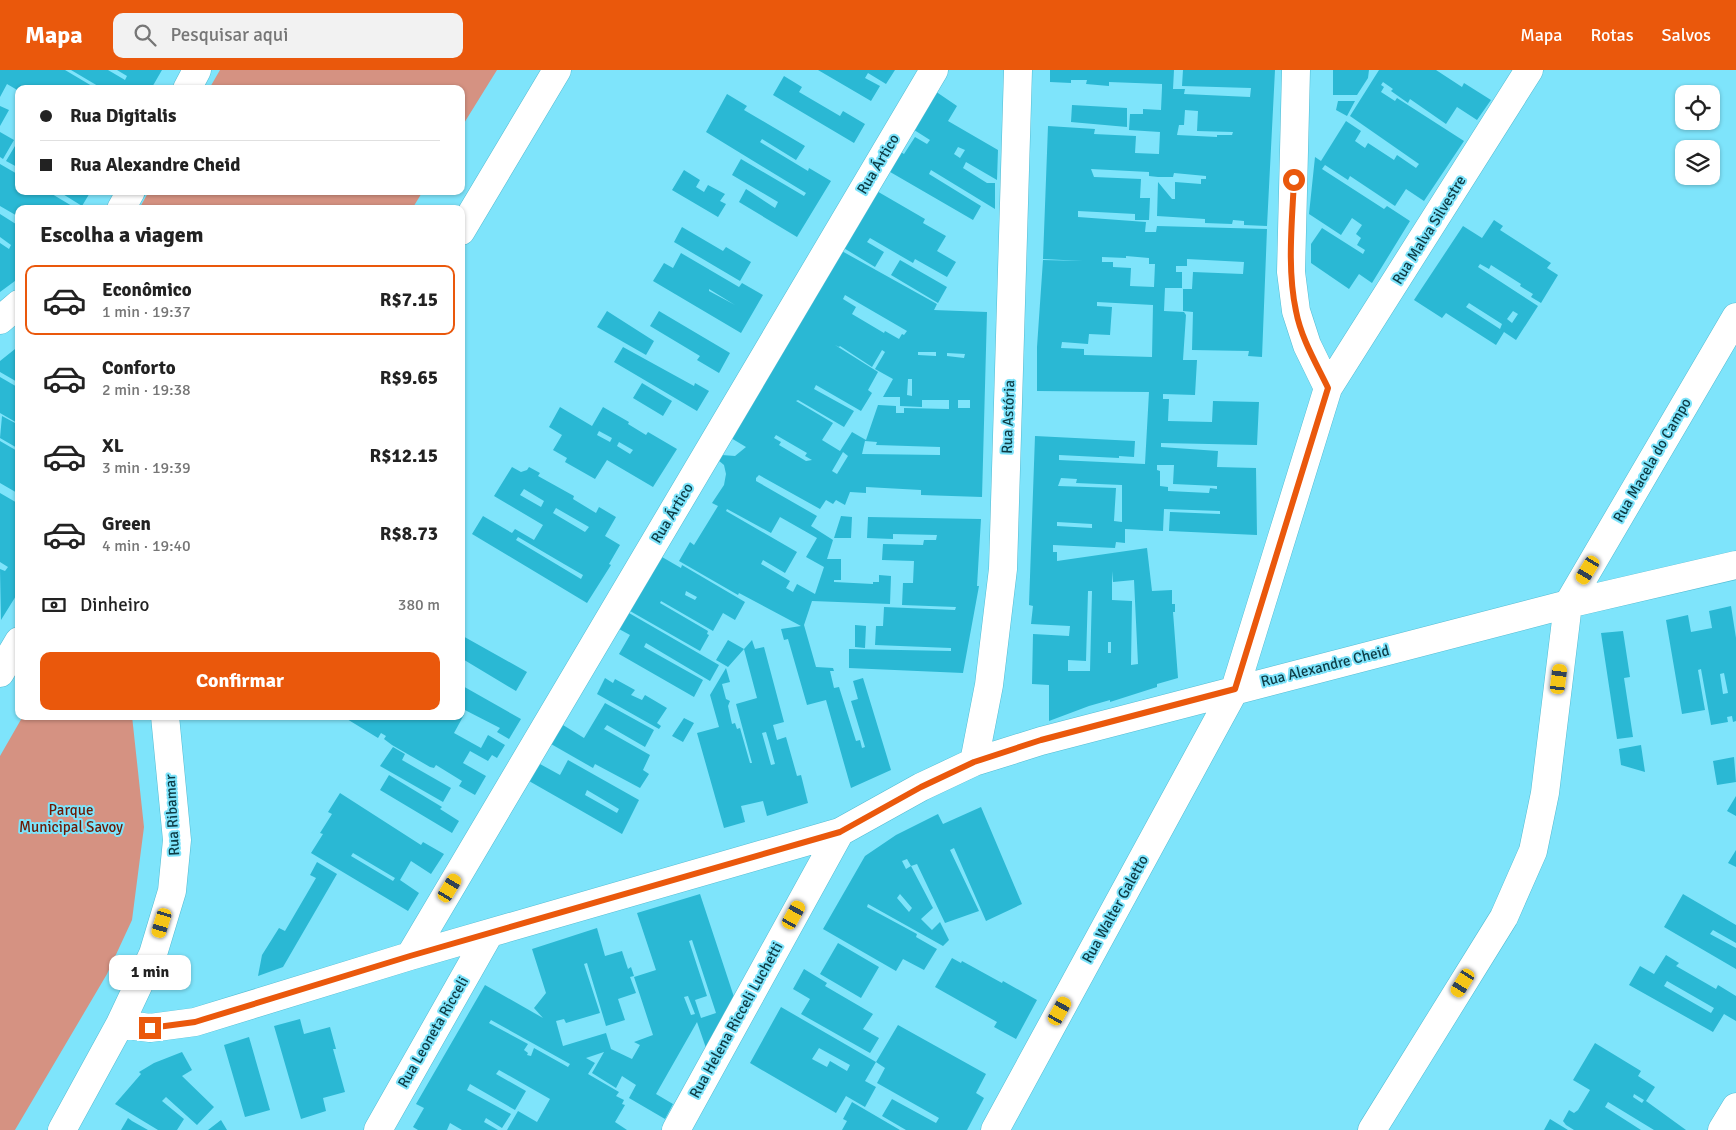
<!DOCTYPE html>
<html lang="pt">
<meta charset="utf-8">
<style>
:root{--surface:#fff;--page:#f2f2f2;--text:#222;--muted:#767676;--line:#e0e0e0;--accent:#ea580c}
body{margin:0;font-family:Signika,sans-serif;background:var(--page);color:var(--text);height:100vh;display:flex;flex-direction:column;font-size:19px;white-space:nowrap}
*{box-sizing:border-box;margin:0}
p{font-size:16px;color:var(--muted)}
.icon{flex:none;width:28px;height:28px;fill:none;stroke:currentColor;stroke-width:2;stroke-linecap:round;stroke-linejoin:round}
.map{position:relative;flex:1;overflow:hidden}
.sheet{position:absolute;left:15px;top:135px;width:450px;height:515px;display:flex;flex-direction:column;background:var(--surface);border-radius:10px;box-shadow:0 1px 4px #0004}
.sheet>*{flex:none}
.guide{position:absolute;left:15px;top:15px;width:450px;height:110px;border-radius:10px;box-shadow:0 1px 4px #0004;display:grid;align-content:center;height:110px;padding:0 25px;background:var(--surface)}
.buttons{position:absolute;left:1675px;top:15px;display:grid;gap:10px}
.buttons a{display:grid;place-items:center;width:45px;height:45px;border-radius:10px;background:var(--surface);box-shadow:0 1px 4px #0004;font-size:25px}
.end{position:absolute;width:22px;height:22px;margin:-11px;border:6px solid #ea580c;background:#fff;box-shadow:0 0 0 2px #fff}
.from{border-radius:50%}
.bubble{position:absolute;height:35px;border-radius:10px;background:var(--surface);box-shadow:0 1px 4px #0004;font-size:16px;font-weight:700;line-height:35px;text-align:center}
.car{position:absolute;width:15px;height:30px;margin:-15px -8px;border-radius:6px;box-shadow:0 0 4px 1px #0007;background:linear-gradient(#f5c518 24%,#345 0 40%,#f5c518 0 76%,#345 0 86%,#f5c518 0)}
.guide b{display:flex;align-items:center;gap:18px;height:48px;font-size:19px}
.guide b+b{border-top:1px solid var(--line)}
.guide i{width:12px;height:12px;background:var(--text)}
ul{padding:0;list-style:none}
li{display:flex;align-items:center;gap:15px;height:70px;margin:0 10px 8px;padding:0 15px;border:2px solid transparent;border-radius:10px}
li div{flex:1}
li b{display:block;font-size:19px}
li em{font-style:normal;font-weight:700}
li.on{border-color:var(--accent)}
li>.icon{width:45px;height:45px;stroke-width:1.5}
h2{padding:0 25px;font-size:22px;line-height:60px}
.pay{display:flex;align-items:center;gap:12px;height:55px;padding:0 25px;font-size:19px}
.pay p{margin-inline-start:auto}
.primary-button{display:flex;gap:10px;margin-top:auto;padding:10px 25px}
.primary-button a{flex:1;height:58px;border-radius:10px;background:var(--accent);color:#fff;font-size:20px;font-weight:700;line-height:58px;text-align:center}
header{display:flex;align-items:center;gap:30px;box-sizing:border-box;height:70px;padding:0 25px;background:var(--accent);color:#fff}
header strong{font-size:24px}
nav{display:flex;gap:28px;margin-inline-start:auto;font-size:18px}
.search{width:350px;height:45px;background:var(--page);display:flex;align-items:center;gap:12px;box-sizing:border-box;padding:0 18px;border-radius:10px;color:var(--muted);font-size:19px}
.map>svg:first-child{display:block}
</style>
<header>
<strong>Mapa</strong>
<div class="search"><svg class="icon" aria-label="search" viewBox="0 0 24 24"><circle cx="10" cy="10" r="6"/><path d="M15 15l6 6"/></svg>Pesquisar aqui</div>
<nav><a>Mapa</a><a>Rotas</a><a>Salvos</a></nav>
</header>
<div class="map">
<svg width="1736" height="1060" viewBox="0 0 1736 1060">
<rect width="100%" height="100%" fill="#7ee4fb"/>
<!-- green -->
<path fill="#d59282" d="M220,0H497L461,58V19H209Z
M149,121H423L412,139H139Z
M23,646H132L144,757L132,850L107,904L15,1060H0V686Z"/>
<!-- building -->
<path fill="#2ab8d4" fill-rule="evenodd" d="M0,0H65L97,19H19V21L7,14L0,27Z
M71,0H108L125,10L127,6L117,0H162L151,19H103Z
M818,0H895L886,14L868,3L865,8L880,16L871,31Z
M1050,0H1174L1173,19H1185L1184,24L1250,27L1251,18L1182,16L1183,0H1275L1267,156L1244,155V151L1233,150L1232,154L1205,153V149L1157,146L1158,112L1172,129H1175V112L1201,114V109H1206V106L1174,103L1173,107H1158L1149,106V102L1091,99L1094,107L1141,109L1140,128H1150L1149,150H1135V144L1078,141V147L1146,152L1145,162H1156L1157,156L1267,159L1262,287L1248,286L1249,281L1192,280L1193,242L1183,241V219H1192L1193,202L1243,204L1244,192L1187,189V196H1176V202H1182V218H1165L1164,241L1184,242L1186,245L1183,290H1197L1195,325L1163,324V329H1169L1168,351L1212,352L1213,331L1259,332L1257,375L1161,373V377L1218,381L1217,397L1256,398L1257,465L1169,461L1170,442L1220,444V441L1164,439L1163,461L1125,459V473L1116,472L1115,478L1053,475V482H1057V491L1147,478L1152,521L1172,520V534H1175V542H1173L1178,608L1157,614V617L1110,632V630L1089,636L1049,651V615L1032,614L1033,564L1069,566L1070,556L1031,554L1033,536L1029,535L1035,366L1135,371L1134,387L1119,386V388L1059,385V390L1145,394L1149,322L1037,321V277L1043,190L1083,191L1043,189L1048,56L1095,59L1094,64L1136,66L1135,83L1159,84L1160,62L1129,60L1130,44H1143V39L1161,40L1162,18V14L1109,12V16L1086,14L1087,10H1071V13L1050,12ZM1185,40L1198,41L1197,61L1233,62L1232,65H1217V67L1177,65L1179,55H1184ZM1126,186L1149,188V194H1155L1154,217L1130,216L1131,198L1113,197V192H1102V187L1126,188ZM1097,232L1153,235L1152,287L1084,285V279L1061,278L1062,272L1088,274L1089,264L1110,265L1112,237L1097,236ZM1157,395H1174L1173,414L1217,416V419L1210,418L1209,423L1168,421V417L1160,416V401L1157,400ZM1061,408L1077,409L1076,413L1122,415V452L1114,451L1116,418L1058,416ZM1057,452L1092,454V458L1057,456ZM1112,501L1113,512L1134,510L1138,594L1131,595L1132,531L1112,530ZM1088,521H1092L1090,601H1068V590L1086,591ZM1108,572H1111V583H1108Z
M1333,0H1369L1368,8L1357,25H1333Z
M1379,0H1436L1462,17L1464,13L1491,30L1477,50L1457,37L1446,54L1410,29L1408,33L1391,21L1393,19L1383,12L1381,15L1384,17L1381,22L1395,31L1397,28L1464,71L1424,131L1406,119L1395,136L1350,106L1348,110L1325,95L1322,99L1384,139L1387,136L1410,151L1372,213L1359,204L1349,219L1311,193V174L1322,158L1363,184L1365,180L1357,175L1361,168L1356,164L1362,155L1352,148L1341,165L1309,144L1315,87L1321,91L1346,51L1361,61L1355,71L1365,78L1368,73L1394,90L1397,85L1416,98L1419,94L1350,46Z
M784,6L802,17L799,22L840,46L843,41L865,54L854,73L773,25Z
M935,21L957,36L948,51L998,80L997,110L966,92L963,98L987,113H995V139L931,100L929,104L981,136L973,150L885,99L896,79L904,84L915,67L927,74L930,70L911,58ZM958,77L965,80L960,88L954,84Z
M727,24L747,36L744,40L805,76L796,90L762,69L760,72L808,101L809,98L831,111L797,167L739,132L746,119L775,138L778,132L732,105L741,89L804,126L806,123L706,62Z
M1338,31H1355L1347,46L1336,40Z
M1072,35L1127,38V57L1071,52Z
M0,36L9,40L0,56Z
M0,62L14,70L3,89L0,87Z
M15,76L19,79V98L6,91Z
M0,94L19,105V121H47L77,139H19V147L0,136Z
M684,100L700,110L696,117L704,122L708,115L725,124L720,131L726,134L718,147L672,120Z
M875,120L925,149L923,153L946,166L937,181L956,192L947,207L915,189L913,193L870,168L867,172L884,182L875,197L842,177Z
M58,121H91L82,136Z
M0,144L19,156V208L0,222V173L9,179L11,175L0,167Z
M1494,150L1503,156L1500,160L1551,193L1547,198L1558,205L1541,233L1531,227L1533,224L1520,216L1521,214L1491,195L1489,199L1480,194L1478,197L1538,236L1516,270L1504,262L1496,275L1446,243L1442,248L1414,230L1463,156L1482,168ZM1469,233L1502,254L1500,259L1466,237ZM1513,241L1518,244L1512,253L1507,249Z
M682,157L723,181L726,177L751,192L740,211L674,172Z
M840,180L937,234L934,240L987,242L982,427L921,425V420L866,417V423L850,422L845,435L836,430L833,434L826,430L820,439L759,405L756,408V411L817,446L811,456L833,470L827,489H841V510H834V512L873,514V512H879V505L891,506L890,534L812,531L804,555L816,597L833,598L834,601H830L834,618L839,617L856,671L860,670L862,678L865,677L851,631L858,629L853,611L863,608L891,700L851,718L826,630L807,635L788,569L784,570L781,559L801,556L739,523L738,525L679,491L690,472L694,475L718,436L712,433L724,415L726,404L724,395L718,390L722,385L735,386L746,377L731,368ZM845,225L907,261L904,265L902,264L899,269L885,261L884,263L852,244L856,237L843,229ZM835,275L839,277L840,276L872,297L882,280L885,282L875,299L893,309L883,327H900V336L922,337V330H949V339L904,338V343H896V336L878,335L866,370L852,362L840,381L822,370L833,353L796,331L798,330L844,357L854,341L814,319L816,315L861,341L872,323L868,320L878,302ZM918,282H936V286L918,285ZM947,283L965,284L964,288L947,286ZM908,309H912V326L907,325ZM958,330H970V338H958ZM776,365L807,383L805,386L812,390L806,391L779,375L781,372L774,368ZM865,371L877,372L876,375L940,377V385L862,384ZM843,382L848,386L837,404L832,401ZM727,439L771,463L780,447L817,468L806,487L824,497L815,524L797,514L793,522L786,518L790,511L761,494L763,490L785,503L797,482L726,441Z
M681,183L739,217L742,213L763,225L741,263L653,211L664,193L673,198ZM709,219L735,235L709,221Z
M900,190L947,217L938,233L891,205Z
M607,241L654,271L646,285L597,257Z
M659,241L730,283L719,303L697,290L700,286L650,256Z
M623,277L694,316L695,313L709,321L697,341L614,292Z
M15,279L19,282V313L0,302V291Z
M0,307L19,318V354L0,343Z
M642,313L672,331L663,346L633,328Z
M560,337L592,356L603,337L629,352L628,354L646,365L648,362L677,379L653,417L607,390L595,409L565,392L567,388L553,380L562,365L549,357ZM599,361L612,368L610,372L597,365ZM619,372L633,380L630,384L617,376Z
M2,346L19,355V379L0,368Z
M0,371L19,382V424L0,413Z
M512,397L521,402L527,400L529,397L540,403L538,406L574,426L573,429L596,443L599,437L616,447L605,466L620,475L609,494L611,495L587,533L472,464L483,446L512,463L515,459L534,470L543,455L494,426ZM524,419L544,431L541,437L520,425ZM556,438L589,457L585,462L553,443ZM518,467L564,494L583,505L581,509L516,470Z
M0,423L19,434V521L1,550L0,499L5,501L8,497L0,492Z
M841,446L852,447L851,468H834Z
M868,447L981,449L977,516H979L963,603L849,598V579L951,581V578L875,575L876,556H883L884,537L955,540L956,537L902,535L903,513H913L914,491L882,490L883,474L923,475L924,470H936L937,465L893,464V469L867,468Z
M662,487L681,498L682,495L745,532L735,550L723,543L713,561L661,531L660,533L708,561L707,564L709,565L700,581L630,541ZM686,521L697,527L695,530L685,525Z
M1731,536L1736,568V651L1733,652L1732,646L1727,647L1728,652L1711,655L1701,599L1698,600L1705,640L1682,644L1666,550L1688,545L1691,562L1712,558L1709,541ZM1724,603L1728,623L1723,624L1720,604Z
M629,543L719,595L710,611L646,573L644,577L703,610L694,627L619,584L630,565L619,559Z
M855,555L866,556L865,578L855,577Z
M1623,561L1630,607L1624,608L1633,667L1617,669L1601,563Z
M461,565L527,602L516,621L461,588Z
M728,570L744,579L728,597L716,590Z
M752,570L755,579L764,577L784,652L773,655L777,670L786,667L797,706L801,705L808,733L767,746L763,731L741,736L745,752L724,758L697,663L719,657L710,625L726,598L730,612L722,614L726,629L730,631L728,636L732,654L735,653L737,659L740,658L750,693H752L736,634L757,628L744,579ZM766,662L769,672L775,694L771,695L762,663Z
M605,608L613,613L615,609L635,620L631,625L642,630L645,625L667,638L657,653L661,656L659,659L597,624Z
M461,615L521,649L509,669L497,662L500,658L461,638Z
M605,633L654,660L645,677L607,655L604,659L650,685L643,700L649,704L640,718L595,694L593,698L551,674L563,655L584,668Z
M461,641L465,643L454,663L481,678L488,665L505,675L497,688L492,685L488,691L470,681L463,693L486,706L475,725L459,716L462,711L436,695L434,698L430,697L392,675L384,669L386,666L381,663L378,668L342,646H461Z
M684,648L694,653L683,672L672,666Z
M1641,675L1645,702L1621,695L1619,679Z
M393,677L405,684L402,690L451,718L443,732L380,696Z
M1734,687L1736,712L1717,715L1713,691Z
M568,690L639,730L622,764L529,711L540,694L560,705ZM587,720L619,739L617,743L585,725Z
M389,705L442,737L440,739L459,751L452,763L380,720Z
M340,723L421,775L423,772L444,784L431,804L411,791L400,810L419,823L408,841L311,783L323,764L320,763L332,744L328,742ZM353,783L395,808L393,811L351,786Z
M1736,726V746L1727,741Z
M981,737L1022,834L986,851L954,778L950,780L979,841L945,853L917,794L911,796L907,789L902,791L906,799L911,796L933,838L921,849L932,860L940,852L949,870L943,876L868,834L867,837L917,864L916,867L937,879L924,900L903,889L896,901L823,859L865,786L896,765L938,744L943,754ZM900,824L912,838L909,842L897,828Z
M1736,780V797L1728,793Z
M317,792L337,804L283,897L258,906L262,885L279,858L285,861L316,808L310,805Z
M700,824L735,930L706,978L697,952L656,1024L673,1034L665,1049L629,1028L636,1015L622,1006L616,1018L592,1003L604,982L586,988L595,993L588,1004L619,1022L616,1026L624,1030L622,1034L625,1035L615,1052L627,1060H507L518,1041L537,1052L550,1029L499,1000L496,1004L526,1021L515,1040L470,1014L467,1020L511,1044L502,1058L486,1048L484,1052L498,1060H462L450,1053L447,1060H418L413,1057L424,1038L416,1034L485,915L543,948L534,938L546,923L532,879L597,858L605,886L622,881L628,899L631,897L634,906L630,907L636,923L618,929L625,950L606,956L587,893L584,894L600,943L566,953L564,949L556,951L563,976L606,963L611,979L632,989L640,975L634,972L653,965L634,907L656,900L637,843ZM692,870L716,943L701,948L695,930L707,926L689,871ZM688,926L695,944L691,945L684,927ZM491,950L570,994L568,997L534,978L531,986L527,985L528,983L524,980L528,974L489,953Z
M1683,824L1736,855V873L1713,860L1710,864L1736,878V899L1664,857Z
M838,873L879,897L861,928L820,904Z
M1666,885L1679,893L1676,896L1716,919L1718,915L1736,926V951L1724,944L1713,962L1629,915L1640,896L1654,904ZM1667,911L1714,938L1711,943L1664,916Z
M952,888L961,893L962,891L1002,913L1003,911L1037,930L1016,969L994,957L997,952L935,917Z
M804,899L827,913L825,916L873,944L863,959L879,968L870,983L801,944L810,929L793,919Z
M781,937L876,992L898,955L986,1004L976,1023L984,1028L967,1060H906L882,1046L892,1029L936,1053L939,1048L877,1013L885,998L876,992L865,1011L876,1017L865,1037L846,1026L836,1043L750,993ZM819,978L850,995L847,1001L830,991L827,997L812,989Z
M300,949L304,964L330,957L336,979H333L345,1022L323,1028L326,1041L301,1049L274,956Z
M249,967L270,1040L245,1047L224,975Z
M1595,973L1641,1001L1638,1006L1655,1017L1646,1031L1686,1060H1654L1608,1032L1605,1037L1641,1060H1574L1566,1055L1563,1051L1569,1040L1574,1043L1578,1040L1590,1020L1573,1010ZM1634,1024L1644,1030L1642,1033L1633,1027Z
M182,982L192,1000L182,1006L214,1037L197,1055L166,1027L162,1031L184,1049L177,1060H158L115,1034L141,1004L139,1002L154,993Z
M852,1032L900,1060H842L847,1051L843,1049Z
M128,1048L132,1051L148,1060H121Z
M1550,1049L1568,1060H1544Z
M221,1050L227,1060H208Z"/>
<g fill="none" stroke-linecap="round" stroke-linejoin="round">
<defs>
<path id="street" d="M1296,0L1291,202L1296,241L1307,275L1328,318
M187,19L197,0
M121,139L131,121
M461,161L557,0
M0,250L19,234
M0,603L19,571
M974,692L989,615L1003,499L1018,0
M410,886L934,0
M120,954L150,958L195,952L410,886L840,762L921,717L974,692L1041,671L1568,534L1736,495
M62,1060L120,954L153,884L172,821L177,770L165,646
M378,1060L489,864
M676,1060L840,762
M995,1060L1235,619L1328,318L1529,0
M1372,1060L1504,847L1533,781L1545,723L1568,534L1736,247
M1722,1060L1736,1037"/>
</defs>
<!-- street casing -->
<use href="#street" stroke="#53bbd2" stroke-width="29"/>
<!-- street -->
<use href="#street" stroke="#fff" stroke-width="28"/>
</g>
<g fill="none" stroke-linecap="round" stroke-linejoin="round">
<!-- route -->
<path stroke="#ea580c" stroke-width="6" d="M150,958L195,952L410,886L840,762L921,717L974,692L1041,670L1235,619L1328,318C1316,293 1301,268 1296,241C1287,199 1292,153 1294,110"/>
</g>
<g text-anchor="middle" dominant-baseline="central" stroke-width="4" stroke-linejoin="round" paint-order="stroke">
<!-- street labels -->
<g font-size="15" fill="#0e3c45" stroke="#7ee4fb">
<text transform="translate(878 94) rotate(-59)">Rua Ártico</text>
<text transform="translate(1429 160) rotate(-58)">Rua Malva Silvestre</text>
<text transform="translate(1008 347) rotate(-88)">Rua Astória</text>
<text transform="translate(1652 390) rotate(-60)">Rua Macela do Campo</text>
<text transform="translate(672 443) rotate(-59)">Rua Ártico</text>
<text transform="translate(1325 596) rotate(-14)">Rua Alexandre Cheid</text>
<text transform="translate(172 745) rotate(-93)">Rua Ribamar</text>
<text transform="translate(1115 839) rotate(-61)">Rua Walter Galetto</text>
<text transform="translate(736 950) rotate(-61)">Rua Helena Ricceli Luchetti</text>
<text transform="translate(433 962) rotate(-60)">Rua Leoneta Ricceli</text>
</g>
<!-- park labels -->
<g font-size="15" fill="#6d1a05" stroke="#7ee4fb">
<text x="71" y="740">Parque<tspan x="71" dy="17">Municipal Savoy</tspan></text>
</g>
</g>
</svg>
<div class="buttons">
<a><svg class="icon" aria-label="locate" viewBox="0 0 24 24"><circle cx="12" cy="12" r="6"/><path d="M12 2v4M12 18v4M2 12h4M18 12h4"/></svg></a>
<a><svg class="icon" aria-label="layers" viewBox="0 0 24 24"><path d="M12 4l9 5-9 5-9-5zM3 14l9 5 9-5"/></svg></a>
</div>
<i class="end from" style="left:1294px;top:110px"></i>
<i class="end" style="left:150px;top:958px"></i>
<div class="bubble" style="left:109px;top:885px;width:82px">1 min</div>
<i class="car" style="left:1588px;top:500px;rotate:211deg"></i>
<i class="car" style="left:1559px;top:609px;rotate:7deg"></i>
<i class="car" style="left:450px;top:818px;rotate:31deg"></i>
<i class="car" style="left:794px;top:845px;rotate:29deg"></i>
<i class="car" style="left:162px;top:853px;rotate:197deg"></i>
<i class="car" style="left:1463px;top:913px;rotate:212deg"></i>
<i class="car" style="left:1060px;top:941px;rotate:29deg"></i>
<div class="guide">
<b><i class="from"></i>Rua Digitalis</b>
<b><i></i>Rua Alexandre Cheid</b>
</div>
<section class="sheet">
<h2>Escolha a viagem</h2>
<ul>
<li class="on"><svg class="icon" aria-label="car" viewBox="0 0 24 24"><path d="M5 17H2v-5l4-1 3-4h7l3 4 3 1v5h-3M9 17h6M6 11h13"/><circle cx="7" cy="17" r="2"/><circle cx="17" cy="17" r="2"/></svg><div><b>Econômico</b><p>1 min · 19:37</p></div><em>R$7.15</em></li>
<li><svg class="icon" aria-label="car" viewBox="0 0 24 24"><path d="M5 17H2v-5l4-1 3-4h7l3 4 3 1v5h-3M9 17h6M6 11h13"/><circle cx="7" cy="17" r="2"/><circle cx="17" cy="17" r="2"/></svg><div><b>Conforto</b><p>2 min · 19:38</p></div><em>R$9.65</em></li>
<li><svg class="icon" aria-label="car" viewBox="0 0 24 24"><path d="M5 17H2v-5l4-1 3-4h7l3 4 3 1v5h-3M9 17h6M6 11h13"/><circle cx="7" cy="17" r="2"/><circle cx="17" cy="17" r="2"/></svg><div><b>XL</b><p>3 min · 19:39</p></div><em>R$12.15</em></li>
<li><svg class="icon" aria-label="car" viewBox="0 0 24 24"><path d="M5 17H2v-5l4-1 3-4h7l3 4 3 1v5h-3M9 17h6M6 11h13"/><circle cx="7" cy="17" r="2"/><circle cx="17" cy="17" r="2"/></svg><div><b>Green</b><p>4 min · 19:40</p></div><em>R$8.73</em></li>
</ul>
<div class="pay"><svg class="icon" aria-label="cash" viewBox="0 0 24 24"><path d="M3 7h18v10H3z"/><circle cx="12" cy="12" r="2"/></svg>Dinheiro<p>380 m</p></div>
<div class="primary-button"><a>Confirmar</a></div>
</section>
</div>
